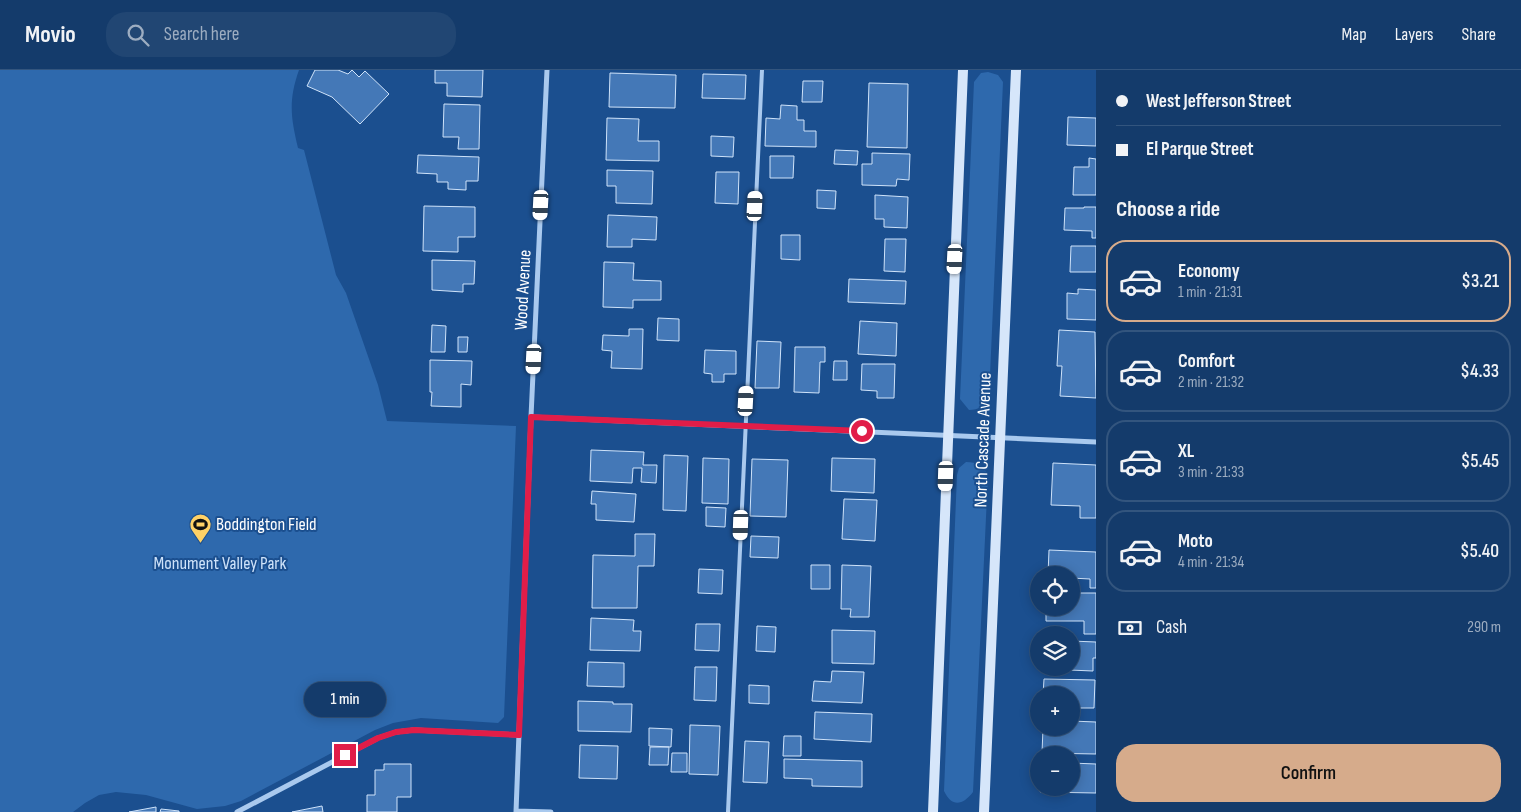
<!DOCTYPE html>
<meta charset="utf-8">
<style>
:root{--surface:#143b6b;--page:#214673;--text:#f1f3f6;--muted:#9dadc1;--line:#33557e;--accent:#d6ab8b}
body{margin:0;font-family:"Sofia Sans Condensed",sans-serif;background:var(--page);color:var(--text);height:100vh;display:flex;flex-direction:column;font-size:19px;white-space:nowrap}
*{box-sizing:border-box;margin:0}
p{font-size:16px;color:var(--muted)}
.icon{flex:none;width:28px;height:28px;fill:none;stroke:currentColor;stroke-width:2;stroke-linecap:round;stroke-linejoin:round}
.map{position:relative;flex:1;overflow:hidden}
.details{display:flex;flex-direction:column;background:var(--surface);width:425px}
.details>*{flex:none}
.hud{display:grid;align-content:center;height:110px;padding:0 20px;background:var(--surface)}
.tools{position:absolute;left:1030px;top:496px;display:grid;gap:10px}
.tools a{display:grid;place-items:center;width:50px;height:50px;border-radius:50%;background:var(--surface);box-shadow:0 2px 12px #0003,0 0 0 1px var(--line);font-size:25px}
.end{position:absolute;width:22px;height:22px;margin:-11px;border:6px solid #e11d48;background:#fff;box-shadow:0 0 0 2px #fff}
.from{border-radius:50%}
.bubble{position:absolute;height:35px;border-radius:18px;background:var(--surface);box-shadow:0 2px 12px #0003,0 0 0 1px var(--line);font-size:16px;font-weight:600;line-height:35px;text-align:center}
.car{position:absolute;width:15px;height:30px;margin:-15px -8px;border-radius:6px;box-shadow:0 0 4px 1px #0007;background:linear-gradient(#fff 24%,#345 0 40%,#fff 0 76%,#345 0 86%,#fff 0)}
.hud b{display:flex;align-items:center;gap:18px;height:48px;font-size:19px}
.hud b+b{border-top:1px solid var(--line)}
.hud i{width:12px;height:12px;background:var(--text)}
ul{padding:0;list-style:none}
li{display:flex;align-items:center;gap:15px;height:82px;margin:0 10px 8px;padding:0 10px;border:2px solid var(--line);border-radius:20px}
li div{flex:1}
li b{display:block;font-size:19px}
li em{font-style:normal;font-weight:600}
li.current{border-color:var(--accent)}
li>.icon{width:45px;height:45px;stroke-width:1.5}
h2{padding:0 20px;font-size:22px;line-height:60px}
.pay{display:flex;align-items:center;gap:12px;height:55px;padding:0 20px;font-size:19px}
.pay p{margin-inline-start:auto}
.cta{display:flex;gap:10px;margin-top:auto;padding:10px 20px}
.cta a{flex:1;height:58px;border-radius:20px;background:var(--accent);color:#111;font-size:20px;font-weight:600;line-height:58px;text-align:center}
header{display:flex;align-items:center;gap:30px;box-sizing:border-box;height:70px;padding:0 25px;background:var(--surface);border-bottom:1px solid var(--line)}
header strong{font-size:24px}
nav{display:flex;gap:28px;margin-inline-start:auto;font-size:18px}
.search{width:350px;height:45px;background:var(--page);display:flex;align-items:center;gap:12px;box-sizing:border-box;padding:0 18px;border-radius:20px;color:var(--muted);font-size:19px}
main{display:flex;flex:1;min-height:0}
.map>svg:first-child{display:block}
</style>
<header>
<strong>Movio</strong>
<div class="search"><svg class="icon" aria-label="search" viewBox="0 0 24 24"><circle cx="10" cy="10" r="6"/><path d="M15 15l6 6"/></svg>Search here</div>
<nav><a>Map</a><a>Layers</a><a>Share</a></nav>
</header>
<main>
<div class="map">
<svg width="1096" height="742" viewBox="0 0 1096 742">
<rect width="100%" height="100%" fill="#1b4f8f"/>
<!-- green -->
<path fill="#2e69ad" d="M0,0H299C288,31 291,48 298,78L304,80L336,205L346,223L378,315L387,351L516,356L504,647L498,653L421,648L393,653L375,660L241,731L225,736L197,739L146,725L116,722L99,725L85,733L73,742H0Z
M988,2L998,5L1003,12L989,328C984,336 979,340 969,340L960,329L974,12L981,3Z
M966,392C977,392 983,395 988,405L973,722C963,735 952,738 944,721L957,405L959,398Z"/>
<!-- building -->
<path fill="#4478b7" stroke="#cfe3fa" d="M315,0H338L348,4L352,0L359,7L365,1L389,24L360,54L332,27L307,16Z
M435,0H483L482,27L447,26V13H435Z
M610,3L676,5L675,38L609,37Z
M703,4L746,5L745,29L702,28Z
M803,11H823L822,32H802Z
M869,13L908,14L907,78L867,77Z
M444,34L480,35L479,79H458L459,67H443Z
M781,35L797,36V50H804V61H816V77L765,76L766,48L780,49Z
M1068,47L1096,48V76L1067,75Z
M607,48L639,49L638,71H659V91L606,90Z
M711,66L734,67L733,87L711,86Z
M835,80L858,81L857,95L834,94Z
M872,83L910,84L909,110L897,109L896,116L862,115V94H872Z
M418,85L479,87L478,111H466V120L448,119V112H437V104L417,103Z
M770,86H794L793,108H770Z
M1089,88L1096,89V125H1073L1074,97H1089Z
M607,100L653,101L652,134L616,133V116H607Z
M716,102H739L738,134L715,133Z
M817,120L836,121L835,139L817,138Z
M875,125L908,127L907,158L884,157V149H875Z
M424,136L475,137V167H458V182L423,181Z
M1084,137H1096V168H1092V161L1064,160L1065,138H1084Z
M608,145L657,147L656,170L632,169V177H607Z
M781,165H800V190L781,189Z
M885,169H906L905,202L884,201Z
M1071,176H1096V202H1070Z
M432,190L475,191L474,214H463V222L432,220Z
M604,192L634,193L633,210L661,211V230H633V238L603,237Z
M849,209L906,211L905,234L848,232Z
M1078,219L1096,220V250L1067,249V223L1078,224Z
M658,248L679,249V271L657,270Z
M860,251L897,253L896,286L858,284Z
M432,255L446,256L445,282H431Z
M629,259H643L642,299L611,298L612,281L602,280L603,265L629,266Z
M1059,260L1095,262L1096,328L1060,326L1062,296H1057Z
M458,267H468L467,282H458Z
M757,271L781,272L779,318H755Z
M795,277H825V292H820L819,323L794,322Z
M705,280L736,281V304H724V312H712V304L704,303Z
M430,290L472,291L471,315L461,314V337L431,336L432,322H430Z
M834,291H847V310H833Z
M862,294H895L894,328H877V321L861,320Z
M591,380L644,382L643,395H657L656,413L641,412L642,398H633L632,413L590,411Z
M664,385L688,386L686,441L663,440Z
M703,388L729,389L728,434L702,433Z
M832,388L875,389L874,423L831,421Z
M752,389L788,390L786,447L750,446Z
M1053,393L1096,395V448H1080V436L1051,435Z
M592,421L636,424L634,452L596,450V434H591Z
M844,429L877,430L875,471L842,469Z
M706,437L726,438L725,457L706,456Z
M635,464H655L654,496H638L637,538H592L593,485L635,486Z
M751,466L779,467L778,488L750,487Z
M1049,480L1096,482V518H1090V509L1071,508V505H1048Z
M811,495H830V519H811Z
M842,495L871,496L869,547H850L851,539H841Z
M699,499L723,500L722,524L698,523Z
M1071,523H1096V564H1084V551H1046V538H1071Z
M591,548L634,550L633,561H641L640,581L590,580Z
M696,554H720L719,581L695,580Z
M757,556L776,557L775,582L756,581Z
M832,560L875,561L874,594L832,593Z
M1071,571L1096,572V588H1093V601L1045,599V598H1071Z
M588,592L624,593V617L587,616Z
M695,597H717L716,631L694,630Z
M832,601L864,602L862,633L812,631L814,611L831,612Z
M1044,609L1095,610L1094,638H1071V625H1043Z
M749,615L769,616V634L749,633Z
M578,631L613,632V634H632L631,662L578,661Z
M815,642L872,644L871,672L814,669Z
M1071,651L1096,652V684L1042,683L1043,658H1071Z
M690,655L720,656L718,705L689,704Z
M649,658L672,659L671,677L649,676Z
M784,666H801V686H783Z
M745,671L769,672L767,713L743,712Z
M580,675L618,676L617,709L579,708Z
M650,677H669L668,695H649Z
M672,683H687V702H671Z
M784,689L862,691V717L812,716V709L784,708Z
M1071,693L1096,694V723L1040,722V718H1071Z
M384,694H411V727H397V742H367V725H375V700H384Z
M322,736L323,742H292Z
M156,737V742H129Z
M161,739L179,741V742H160Z"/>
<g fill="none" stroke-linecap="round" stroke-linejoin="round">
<!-- lane -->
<path stroke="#a9c9ee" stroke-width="4" d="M728,742L762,0"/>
<!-- street -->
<path stroke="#a9c9ee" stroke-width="5" d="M531,347L1096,372
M516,741L551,742
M237,742L378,668L396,662L414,660L519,665
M516,742L531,347L547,0"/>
<!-- secondary -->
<path stroke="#d6e6fa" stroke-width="10" d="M933,742L963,0
M984,742L1016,0"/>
</g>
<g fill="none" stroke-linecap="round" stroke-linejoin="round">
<!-- route -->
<path stroke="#e11d48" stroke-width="6" d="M345,685L378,668L396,662L414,660L519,665L531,347L862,361"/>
</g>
<!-- icons -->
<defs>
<symbol id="stadium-pin" viewBox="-11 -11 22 30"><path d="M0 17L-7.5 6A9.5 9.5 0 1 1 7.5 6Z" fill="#ffd166" stroke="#1b4f8f"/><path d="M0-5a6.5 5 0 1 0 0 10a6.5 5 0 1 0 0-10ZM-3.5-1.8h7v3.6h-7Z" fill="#111"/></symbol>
</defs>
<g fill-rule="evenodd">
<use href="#stadium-pin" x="188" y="442" width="25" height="34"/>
</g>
<g text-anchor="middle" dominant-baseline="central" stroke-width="4" stroke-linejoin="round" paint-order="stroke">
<!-- street labels -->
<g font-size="18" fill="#fff" stroke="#1b4f8f">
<text transform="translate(523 220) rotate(-87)">Wood Avenue</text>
<text transform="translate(983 370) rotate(-88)">North Cascade Avenue</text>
</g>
<!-- poi labels -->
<g font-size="18" fill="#fff" stroke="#1b4f8f" text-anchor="start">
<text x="216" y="454">Boddington Field</text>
</g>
<!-- park labels -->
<g font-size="18" fill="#cfe3fa" stroke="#1b4f8f">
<text x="220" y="493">Monument Valley Park</text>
</g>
</g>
</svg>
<div class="tools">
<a><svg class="icon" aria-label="locate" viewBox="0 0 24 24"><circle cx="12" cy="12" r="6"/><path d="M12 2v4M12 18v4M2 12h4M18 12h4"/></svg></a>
<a><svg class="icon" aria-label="layers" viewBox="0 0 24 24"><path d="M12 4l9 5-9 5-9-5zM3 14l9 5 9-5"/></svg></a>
<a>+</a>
<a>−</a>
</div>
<i class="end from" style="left:862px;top:361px"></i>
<i class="end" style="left:345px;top:685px"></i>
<div class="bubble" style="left:304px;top:612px;width:82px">1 min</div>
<i class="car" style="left:541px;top:135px;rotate:183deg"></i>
<i class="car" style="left:755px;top:136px;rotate:3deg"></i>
<i class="car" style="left:955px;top:189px;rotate:183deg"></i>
<i class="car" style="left:534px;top:289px;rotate:183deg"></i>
<i class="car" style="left:746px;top:331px;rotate:3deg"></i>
<i class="car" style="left:946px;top:406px;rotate:182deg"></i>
<i class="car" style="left:741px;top:455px;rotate:182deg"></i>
</div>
<section class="details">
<div class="hud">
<b><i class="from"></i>West Jefferson Street</b>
<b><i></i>El Parque Street</b>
</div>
<h2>Choose a ride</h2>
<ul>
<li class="current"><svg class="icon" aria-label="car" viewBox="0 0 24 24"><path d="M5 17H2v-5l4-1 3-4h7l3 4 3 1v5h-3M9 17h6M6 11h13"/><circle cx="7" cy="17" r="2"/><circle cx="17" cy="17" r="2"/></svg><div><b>Economy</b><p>1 min · 21:31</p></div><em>$3.21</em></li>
<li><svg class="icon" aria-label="car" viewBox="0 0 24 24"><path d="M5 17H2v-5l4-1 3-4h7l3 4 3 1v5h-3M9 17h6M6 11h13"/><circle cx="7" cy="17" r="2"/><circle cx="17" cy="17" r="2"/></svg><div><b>Comfort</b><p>2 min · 21:32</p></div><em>$4.33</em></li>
<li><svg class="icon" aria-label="car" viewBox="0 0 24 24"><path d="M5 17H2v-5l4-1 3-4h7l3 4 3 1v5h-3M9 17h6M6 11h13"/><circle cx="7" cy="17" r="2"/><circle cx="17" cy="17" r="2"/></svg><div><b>XL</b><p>3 min · 21:33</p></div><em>$5.45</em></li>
<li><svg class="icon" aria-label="car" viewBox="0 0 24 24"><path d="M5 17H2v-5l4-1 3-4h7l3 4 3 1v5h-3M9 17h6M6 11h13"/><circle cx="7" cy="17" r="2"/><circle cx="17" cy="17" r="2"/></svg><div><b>Moto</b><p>4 min · 21:34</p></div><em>$5.40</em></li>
</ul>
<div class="pay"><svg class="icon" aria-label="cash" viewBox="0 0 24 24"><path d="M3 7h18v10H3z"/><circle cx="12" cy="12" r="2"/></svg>Cash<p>290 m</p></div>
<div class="cta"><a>Confirm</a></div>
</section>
</main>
